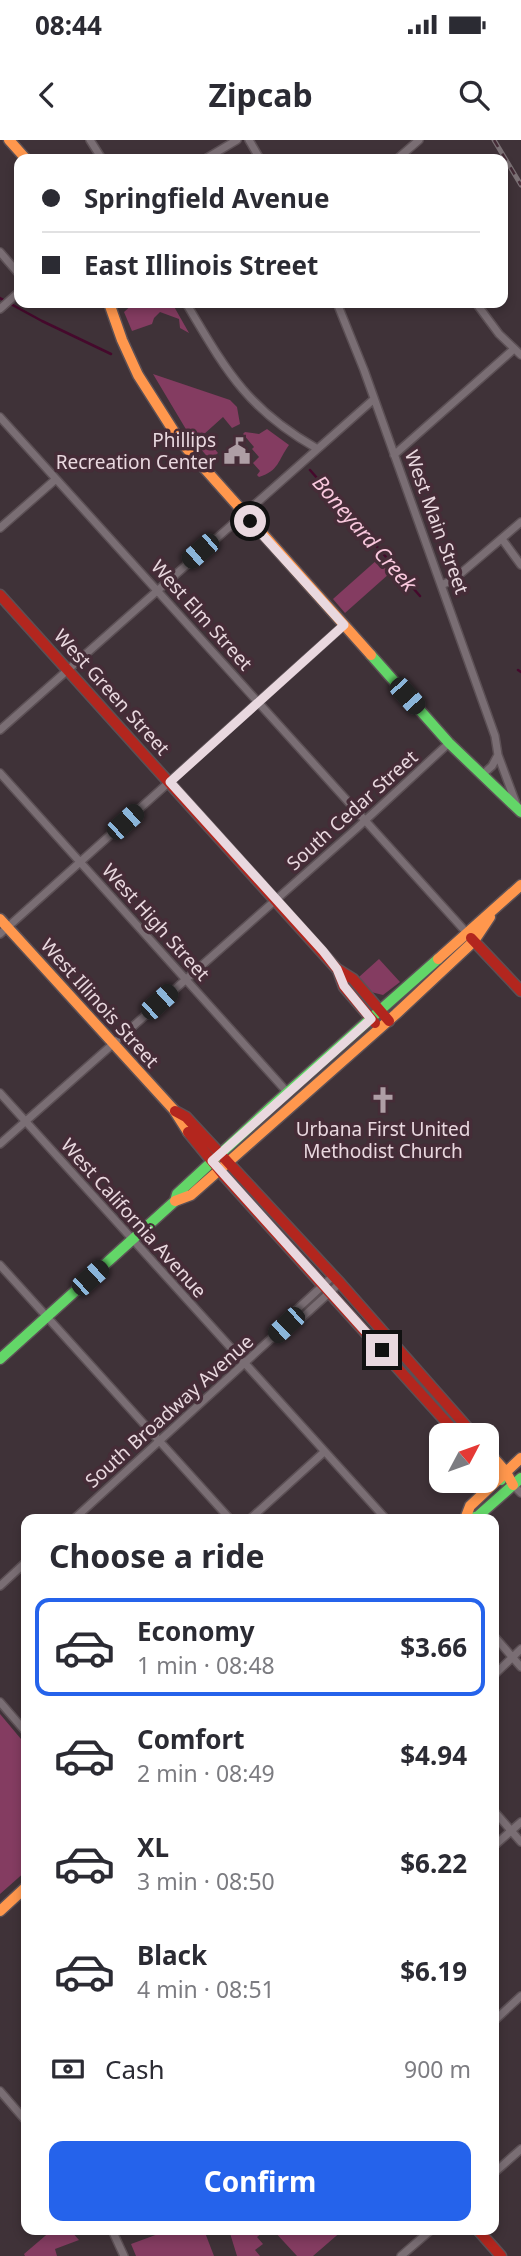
<!DOCTYPE html>
<meta charset="utf-8">
<style>
:root{--surface:#fff;--page:#f7f7f7;--text:#2b2b33;--muted:#7c7c81;--line:#e1e1e2;--accent:#2563eb}
body{margin:0;font-family:"Noto Sans",sans-serif;background:var(--page);color:var(--text);height:100vh;display:flex;flex-direction:column;font-size:26px;white-space:nowrap}
*{box-sizing:border-box;margin:0}
p{font-size:23px;color:var(--muted)}
.icon{flex:none;width:38px;height:38px;fill:none;stroke:currentColor;stroke-width:2;stroke-linecap:round;stroke-linejoin:round}
.map{position:relative;flex:1;overflow:hidden}
.sheet{position:absolute;left:21px;top:1374px;width:478px;height:721px;display:flex;flex-direction:column;background:var(--surface);border-radius:14px;box-shadow:0 4px 10px #0003}
.sheet>*{flex:none}
.banner{position:absolute;left:14px;top:14px;width:494px;height:154px;border-radius:14px;box-shadow:0 4px 10px #0003;display:grid;align-content:center;height:154px;padding:0 28px;background:var(--surface)}
.needle{width:46px;rotate:49deg}
.buttons{position:absolute;left:429px;top:1283px;display:grid;gap:14px}
.buttons a{display:grid;place-items:center;width:70px;height:70px;border-radius:14px;background:var(--surface);box-shadow:0 4px 10px #0003;font-size:35px}
.end{position:absolute;width:32px;height:32px;margin:-16px;border:9px solid #e9d8df;background:#111;box-shadow:0 0 0 4px #111}
.from{border-radius:50%}
.car{position:absolute;width:21px;height:42px;margin:-21px -10px;border-radius:9px;box-shadow:0 0 5px 2px #0007;background:linear-gradient(#222 24%,#8ab4d8 0 40%,#222 0 76%,#8ab4d8 0 86%,#222 0)}
.banner b{display:flex;align-items:center;gap:24px;height:66px;font-size:26px}
.banner b+b{border-top:2px solid var(--line)}
.banner i{width:18px;height:18px;background:var(--text)}
ul{padding:0;list-style:none}
li{display:flex;align-items:center;gap:21px;height:98px;margin:0 14px 10px;padding:0 14px;border:4px solid transparent;border-radius:14px}
li div{flex:1}
li b{display:block;font-size:26px}
li em{font-style:normal;font-weight:700}
li.current{border-color:var(--accent)}
li>.icon{width:63px;height:63px;stroke-width:1.5}
h2{padding:0 28px;font-size:32px;line-height:84px}
.pay{display:flex;align-items:center;gap:18px;height:77px;padding:0 28px;font-size:26px}
.pay p{margin-inline-start:auto}
.button{display:flex;gap:14px;margin-top:auto;padding:14px 28px}
.button a{flex:1;height:80px;border-radius:14px;background:var(--accent);color:#fff;font-size:28px;font-weight:700;line-height:80px;text-align:center}
.status{display:flex;justify-content:space-between;align-items:center;height:49px;padding:0 35px;background:var(--surface);direction:ltr}
.status svg{height:19px;fill:currentColor}
header{display:flex;justify-content:space-between;align-items:center;height:91px;padding:0 28px;background:var(--surface);font-size:32px;font-weight:700}
.map>svg:first-child{display:block}
</style>
<div class="status"><b>08:44</b><svg viewBox="0 0 49 12"><path d="M0 12V9h3v3zM5 12V6h3v6zM10 12V3h3v9zM15 12V0h3v12zM26 1h20v11H26zM47 4h2v5h-2z"/></svg></div>
<header><svg class="icon" aria-label="back" viewBox="0 0 24 24"><path d="M15 5l-7 7 7 7"/></svg>Zipcab<svg class="icon" aria-label="search" viewBox="0 0 24 24"><circle cx="10" cy="10" r="6"/><path d="M15 15l6 6"/></svg></header>
<div class="map">
<svg width="521" height="2116" viewBox="0 0 521 2116">
<rect width="100%" height="100%" fill="#3f3238"/>
<!-- green -->
<path fill="#843c61" d="M134,163H172L189,193L180,188L179,179L160,172L154,178L152,184L132,191L124,172Z
M153,234L230,260L237,267L240,284L232,288L223,277L203,295L218,313L210,320L190,296Z
M267,289L289,305C278,320 279,331 259,337L257,335L260,331L253,323L259,317L252,309L254,307L243,294L245,292L259,294Z
M378,419L390,433L345,473L333,459Z
M379,819L400,842L383,855L371,852L359,837Z
M0,1574L26,1605V1726L25,1728L26,1731L0,1754Z
M52,2090H70L79,2100L55,2109L57,2116H25L24,2114Z
M169,2090H204L214,2116H136L131,2104Z
M229,2090H263L265,2091L257,2097L263,2104L255,2110L260,2116H237Z
M273,2090H343L313,2116H297Z"/>
<g fill="none" stroke-linecap="round" stroke-linejoin="round">
<!-- stream -->
<path stroke="#45092c" stroke-width="2.5" d="M0,158L42,181L111,214
M310,330L420,456
M518,530L521,532"/>
<defs>
<path id="street" d="M90,0L102,19
M249,0L260,19
M205,19L237,0
M397,19L419,0
M0,112L19,134
M186,163C226,230 246,268 316,308
M337,163L364,230L485,568L495,596L498,615L517,666
M476,163L499,194L521,215
M0,169L19,152
M0,277L466,792
M394,315L514,209
M0,388L56,339
M502,399L521,425
M441,445L453,440L521,382
M0,590L374,259
M0,633L288,953
M482,635L492,626L498,615
M0,794L344,485
M0,953L386,1379
M0,1004L357,688L449,603
M0,1125L230,1379
M286,1185L296,1183L340,1143
M513,1345L521,1353
M74,1379L286,1185L291,1175L333,1136
M250,1379L324,1312
M0,1446L26,1422
M494,1496L521,1527
M494,1535L521,1509
M0,1562L26,1592
M494,1671L521,1702
M494,1706L521,1682
M494,1881L521,1856
M0,1951L26,1981
M494,2033L521,2009
M112,2090L124,2116
M401,2116L431,2090"/>
<path id="fast" d="M371,515L449,603L521,672
M0,1219L175,1061L177,1054L272,966L438,819
M486,1327L501,1340
M470,1379L478,1376L521,1338"/>
<path id="slow" d="M9,0L26,19
M109,163L122,200L138,235L180,301L371,515
M0,779L174,970L188,992
M438,819L521,745
M175,1061L191,1055L396,874L474,801L490,777
M486,1309L506,1332L513,1345
M465,1379L470,1366L521,1318
M0,1771L26,1747"/>
<path id="jam" d="M0,455L337,829L353,839L389,881
M471,798L521,851
M338,830L344,847L375,883
M175,971L186,977L340,1143L474,1295
M188,992L225,1037L458,1295
M478,2090L501,2116"/>
</defs>
<!-- street casing -->
<use href="#street" stroke="#5c5055" stroke-width="10"/>
<!-- fast casing -->
<use href="#fast" stroke="#5c5055" stroke-width="13"/>
<!-- slow casing -->
<use href="#slow" stroke="#5c5055" stroke-width="13"/>
<!-- jam casing -->
<use href="#jam" stroke="#5c5055" stroke-width="13"/>
<!-- street -->
<use href="#street" stroke="#7a6e74" stroke-width="7"/>
<!-- fast -->
<use href="#fast" stroke="#63d668" stroke-width="10"/>
<!-- slow -->
<use href="#slow" stroke="#ff974d" stroke-width="10"/>
<!-- jam -->
<use href="#jam" stroke="#b3261e" stroke-width="10"/>
<defs>
<path id="rail" d="M494,0L521,45"/>
</defs>
<!-- rail casing -->
<use href="#rail" stroke="#7b7175" stroke-width="5"/>
<!-- rail -->
<use href="#rail" stroke="#452c37" stroke-width="2.5" stroke-dasharray="8" stroke-linecap="butt"/>
</g>
<g fill="none" stroke-linecap="round" stroke-linejoin="round">
<!-- route -->
<path stroke="#e9d8df" stroke-width="9" d="M250,381L344,485L170,642L323,811L337,829L344,846L371,879L212,1021L382,1210"/>
</g>
<!-- icons -->
<defs>
<symbol id="civic-bare" viewBox="-9 -9 18 18"><path d="M-.6-6.5H3V-4.5H.6V-3L4-1V1h2V6H-6V1h2V-1L-.6-3ZM-1.2 2.5V6h2.4V2.5Z" fill="#ae9ea5" stroke="#452c37" stroke-width="2.5" paint-order="stroke"/></symbol>
<symbol id="church-bare" viewBox="-9 -9 18 18"><path d="M-1.2-6h2.4v3.5h3.3v2.4h-3.3V6h-2.4V-.1h-3.3v-2.4h3.3Z" fill="#ae9ea5" stroke="#452c37" stroke-width="2.5" paint-order="stroke"/></symbol>
</defs>
<g fill-rule="evenodd">
<use href="#civic-bare" x="218" y="292" width="38" height="38"/>
<use href="#church-bare" x="364" y="941" width="38" height="38"/>
</g>
<g text-anchor="middle" dominant-baseline="central" stroke-width="7" stroke-linejoin="round" paint-order="stroke">
<!-- poi labels -->
<g font-size="19" fill="#e9d8df" stroke="#452c37" text-anchor="end">
<text x="216" y="300">Phillips<tspan x="216" dy="22">Recreation Center</tspan></text>
<text x="383" y="989" text-anchor="middle">Urbana First United<tspan x="383" dy="22">Methodist Church</tspan></text>
</g>
<!-- street labels -->
<g font-size="19" fill="#e9d8df" stroke="#452c37">
<text transform="translate(437 382) rotate(70)">West Main Street</text>
<text transform="translate(202 475) rotate(48)">West Elm Street</text>
<text transform="translate(112 552) rotate(48)">West Green Street</text>
<text transform="translate(352 670) rotate(-42)">South Cedar Street</text>
<text transform="translate(156 782) rotate(48)">West High Street</text>
<text transform="translate(100 863) rotate(48)">West Illinois Street</text>
<text transform="translate(134 1078) rotate(48)">West California Avenue</text>
<text transform="translate(169 1271) rotate(-42)">South Broadway Avenue</text>
</g>
<!-- water labels -->
<g font-size="21" font-style="italic" fill="#f9c8dd" stroke="#452c37">
<text transform="translate(365 393) rotate(49)">Boneyard Creek</text>
</g>
</g>
</svg>
<div class="buttons">
<a><svg class="needle" viewBox="-14 -14 28 28"><path d="M0-13l5 13h-10z" fill="#e53935"/><path d="M0 13l5-13h-10z" fill="#7c7c81"/></svg></a>
</div>
<i class="end from" style="left:250px;top:381px"></i>
<i class="end" style="left:382px;top:1210px"></i>
<i class="car" style="left:200px;top:411px;rotate:229deg"></i>
<i class="car" style="left:407px;top:556px;rotate:138deg"></i>
<i class="car" style="left:125px;top:682px;rotate:48deg"></i>
<i class="car" style="left:159px;top:862px;rotate:48deg"></i>
<i class="car" style="left:90px;top:1138px;rotate:48deg"></i>
<i class="car" style="left:286px;top:1185px;rotate:227deg"></i>
<div class="banner">
<b><i class="from"></i>Springfield Avenue</b>
<b><i></i>East Illinois Street</b>
</div>
<section class="sheet">
<h2>Choose a ride</h2>
<ul>
<li class="current"><svg class="icon" aria-label="car" viewBox="0 0 24 24"><path d="M5 17H2v-5l4-1 3-4h7l3 4 3 1v5h-3M9 17h6M6 11h13"/><circle cx="7" cy="17" r="2"/><circle cx="17" cy="17" r="2"/></svg><div><b>Economy</b><p>1 min · 08:48</p></div><em>$3.66</em></li>
<li><svg class="icon" aria-label="car" viewBox="0 0 24 24"><path d="M5 17H2v-5l4-1 3-4h7l3 4 3 1v5h-3M9 17h6M6 11h13"/><circle cx="7" cy="17" r="2"/><circle cx="17" cy="17" r="2"/></svg><div><b>Comfort</b><p>2 min · 08:49</p></div><em>$4.94</em></li>
<li><svg class="icon" aria-label="car" viewBox="0 0 24 24"><path d="M5 17H2v-5l4-1 3-4h7l3 4 3 1v5h-3M9 17h6M6 11h13"/><circle cx="7" cy="17" r="2"/><circle cx="17" cy="17" r="2"/></svg><div><b>XL</b><p>3 min · 08:50</p></div><em>$6.22</em></li>
<li><svg class="icon" aria-label="car" viewBox="0 0 24 24"><path d="M5 17H2v-5l4-1 3-4h7l3 4 3 1v5h-3M9 17h6M6 11h13"/><circle cx="7" cy="17" r="2"/><circle cx="17" cy="17" r="2"/></svg><div><b>Black</b><p>4 min · 08:51</p></div><em>$6.19</em></li>
</ul>
<div class="pay"><svg class="icon" aria-label="cash" viewBox="0 0 24 24"><path d="M3 7h18v10H3z"/><circle cx="12" cy="12" r="2"/></svg>Cash<p>900 m</p></div>
<div class="button"><a>Confirm</a></div>
</section>
</div>
